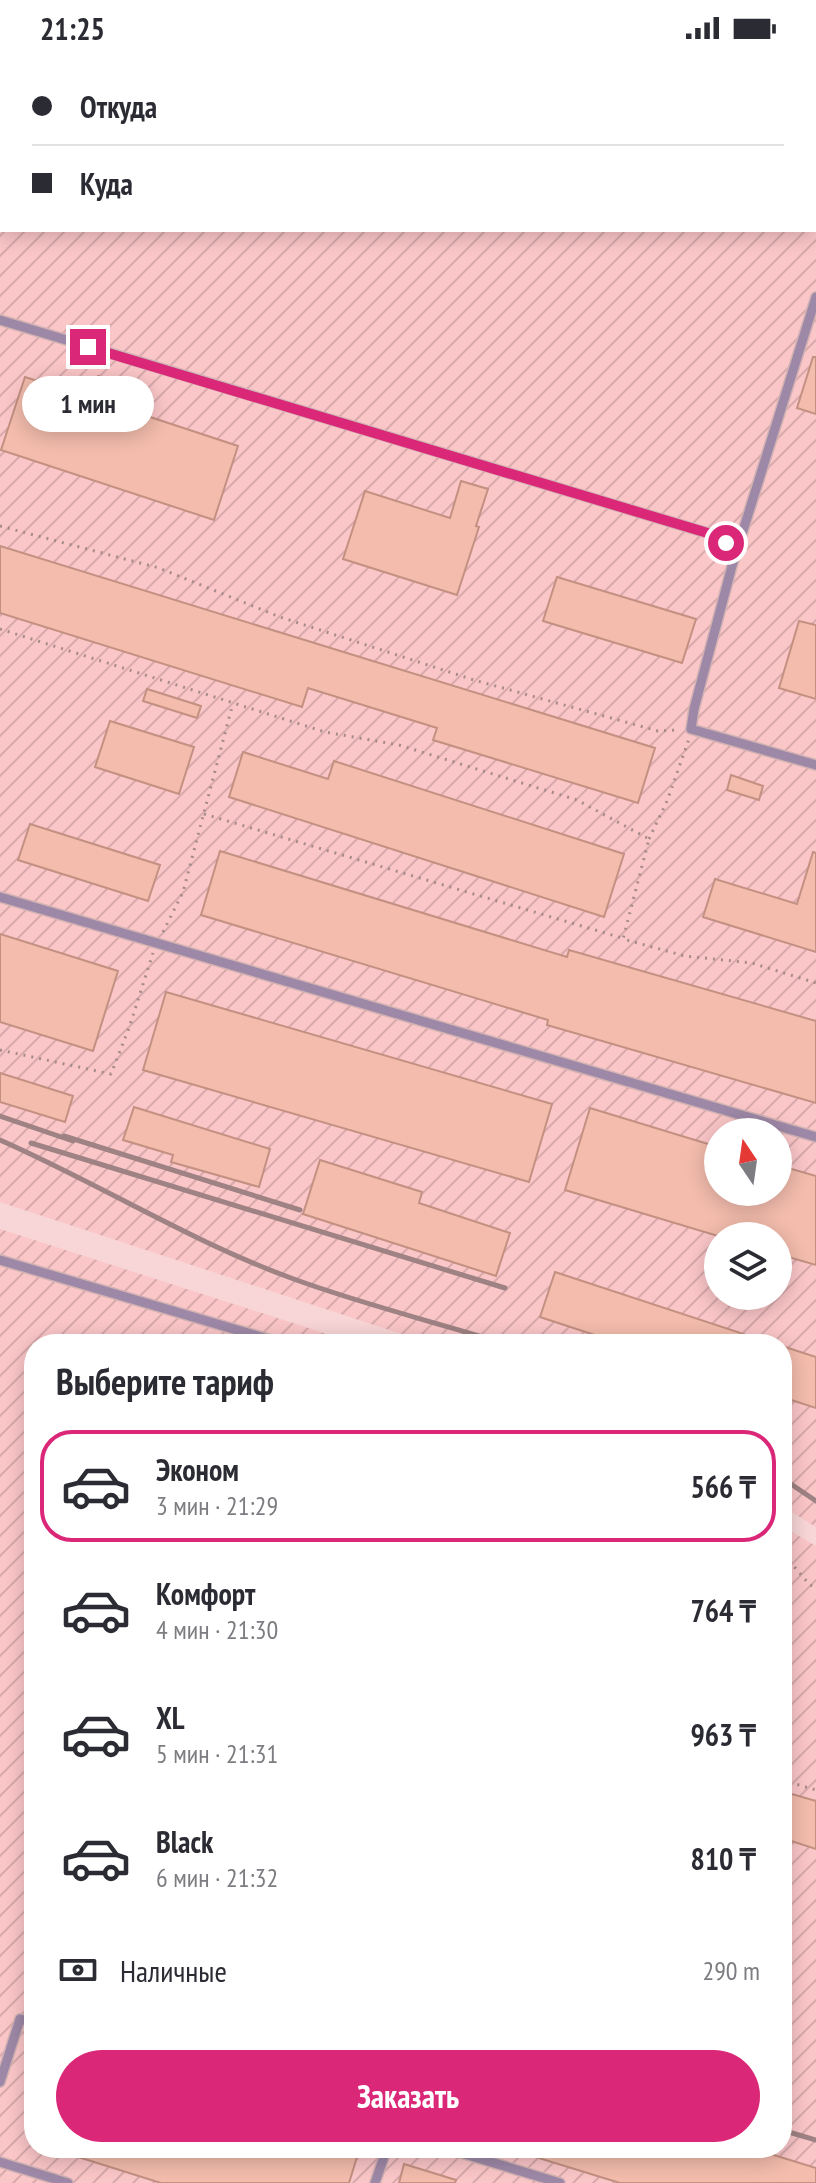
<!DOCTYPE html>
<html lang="ru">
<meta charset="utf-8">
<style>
:root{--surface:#fff;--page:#f7f7f7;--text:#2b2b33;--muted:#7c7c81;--line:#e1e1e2;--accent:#db2777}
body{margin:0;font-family:"PT Sans Narrow",sans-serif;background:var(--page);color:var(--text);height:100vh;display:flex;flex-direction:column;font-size:30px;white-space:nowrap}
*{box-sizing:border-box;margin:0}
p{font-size:26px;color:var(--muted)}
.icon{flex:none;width:44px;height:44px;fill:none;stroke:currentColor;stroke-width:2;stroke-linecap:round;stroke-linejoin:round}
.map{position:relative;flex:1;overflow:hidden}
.drawer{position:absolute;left:24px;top:1278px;width:768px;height:824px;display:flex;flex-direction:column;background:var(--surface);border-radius:32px;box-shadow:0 4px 20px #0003}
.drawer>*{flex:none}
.top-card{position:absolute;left:0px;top:0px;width:816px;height:176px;box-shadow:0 4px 20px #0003;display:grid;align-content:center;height:176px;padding:0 32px;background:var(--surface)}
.needle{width:52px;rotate:347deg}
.buttons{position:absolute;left:704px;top:1062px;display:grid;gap:16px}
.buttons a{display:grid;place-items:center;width:88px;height:88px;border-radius:50%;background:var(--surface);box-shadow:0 4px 20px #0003;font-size:40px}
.end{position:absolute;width:36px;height:36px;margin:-18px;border:10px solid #db2777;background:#fff;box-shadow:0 0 0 4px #fff}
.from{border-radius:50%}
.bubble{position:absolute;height:56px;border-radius:28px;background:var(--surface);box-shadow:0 4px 20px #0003;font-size:26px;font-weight:800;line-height:56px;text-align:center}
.top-card b{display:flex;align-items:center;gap:28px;height:76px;font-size:30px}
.top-card b+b{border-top:2px solid var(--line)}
.top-card i{width:20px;height:20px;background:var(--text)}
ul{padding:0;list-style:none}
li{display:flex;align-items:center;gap:24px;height:112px;margin:0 16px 12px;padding:0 16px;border:4px solid transparent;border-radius:32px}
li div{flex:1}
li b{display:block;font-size:30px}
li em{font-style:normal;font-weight:800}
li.active{border-color:var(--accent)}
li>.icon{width:72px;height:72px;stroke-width:1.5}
h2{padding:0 32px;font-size:36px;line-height:96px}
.pay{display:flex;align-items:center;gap:20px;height:88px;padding:0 32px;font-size:30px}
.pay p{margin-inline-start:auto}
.cta{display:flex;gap:16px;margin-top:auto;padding:16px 32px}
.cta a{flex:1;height:92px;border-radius:48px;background:var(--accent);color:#fff;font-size:32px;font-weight:800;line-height:92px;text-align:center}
.status{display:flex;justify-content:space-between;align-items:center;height:56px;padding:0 40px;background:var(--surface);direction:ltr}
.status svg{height:22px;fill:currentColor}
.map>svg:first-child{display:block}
</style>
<div class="status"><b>21:25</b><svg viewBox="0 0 49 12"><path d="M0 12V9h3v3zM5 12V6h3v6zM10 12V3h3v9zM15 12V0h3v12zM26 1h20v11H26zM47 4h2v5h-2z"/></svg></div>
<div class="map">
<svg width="816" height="2127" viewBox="0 0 816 2127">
<defs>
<pattern id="industrial-furrows" width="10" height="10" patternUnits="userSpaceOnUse" patternTransform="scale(2)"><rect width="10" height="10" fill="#fbc6c8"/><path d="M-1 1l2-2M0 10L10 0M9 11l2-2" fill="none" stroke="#d8aaac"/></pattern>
</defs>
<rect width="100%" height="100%" fill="#f8d5d6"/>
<!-- industrial -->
<path fill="url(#industrial-furrows)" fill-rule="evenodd" d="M0,0H816V1471L782,1450V1288H432L0,1146ZM2,2H814V174H2ZM718,1076H778V1136H718ZM718,1180H778V1240H718Z
M0,1173L358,1288H34V2092H782V1470L816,1490V2127H0Z"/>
<!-- building -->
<path fill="#f3bcad" stroke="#c39082" stroke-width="2" d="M813,301H816V358L797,352Z
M98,320L139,334L132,355L238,390L214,464L1,394L25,321L90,342Z
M461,425L488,433L476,470L479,471L457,539L343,503L365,435L450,462Z
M0,490L655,692L638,747L433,684L437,672L308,632L302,651L0,557Z
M557,521L696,563L682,607L543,565Z
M799,565L816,569V643L779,632Z
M147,633L201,650L197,662L143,645Z
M110,665L194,691L179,738L95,711Z
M243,696L328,723L334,705L624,798L604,861L229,741Z
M731,719L763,730L759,744L727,734Z
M30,768L160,809L148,845L18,804Z
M220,795L567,901L569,894L816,965V1047L547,969L548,964L201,859Z
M813,796L816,797V896L703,861L715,823L797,848Z
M0,878L118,915L93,995L0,966Z
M166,936L552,1048L529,1126L143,1014Z
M0,1017L73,1040L65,1066L0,1046Z
M134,1051L270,1093L259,1131L171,1106L173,1099L123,1084Z
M590,1052L718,1091V1136H778V1109L816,1120V1209L778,1198V1180H718L565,1134Z
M320,1104L422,1136L419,1147L510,1177L496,1220L303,1158Z
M555,1216L768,1286L767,1288H622L540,1261Z
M782,1290L816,1301V1352L782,1341Z
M785,1736L816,1745V1793L782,1782V1745Z
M59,2092H327L357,2101L349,2127H161L59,2095Z
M516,2092H751L816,2112V2127H620L516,2095Z
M404,2108L456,2124L455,2127H399Z"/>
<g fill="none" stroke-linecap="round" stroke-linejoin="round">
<defs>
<path id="service" d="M814,84H816
M0,264L711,478L726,487L732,510L694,653L691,673L816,709
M732,510L816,241
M0,841L816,1081
M0,1204L285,1288
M0,2026L20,1963L34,1967
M445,2092L560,2127
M0,2106L68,2127
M375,2127L387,2092"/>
</defs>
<!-- service casing -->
<use href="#service" stroke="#d2b2b3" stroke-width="12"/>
<!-- path -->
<path stroke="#a78a8b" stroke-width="3" stroke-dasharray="2 6" stroke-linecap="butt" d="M0,470L159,512L280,561L474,624L658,675L678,674
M0,573L325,676L399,689L577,744L649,783L623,883L685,900L752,907L816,927
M204,758L622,882
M649,783L667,745L689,683
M163,876L183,836L233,647
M0,994L111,1018L129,972L153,897
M782,1497L784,1499L782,1522
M784,1499L810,1529L816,1531
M782,1724L816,1734"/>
<!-- service -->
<use href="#service" stroke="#9e88a7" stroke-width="9"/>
<!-- rail -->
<path stroke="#9f8283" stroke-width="5" d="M0,1060L73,1085
M64,1080L300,1154
M0,1084C98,1127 190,1185 291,1222C361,1248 435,1266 506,1288
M31,1087L505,1232
M782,1422L816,1445
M782,2074L816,2084"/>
</g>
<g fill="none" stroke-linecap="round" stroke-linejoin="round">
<!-- route -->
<path stroke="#db2777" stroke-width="10" d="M88,291L711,478L726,487"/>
</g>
</svg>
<div class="buttons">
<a><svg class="needle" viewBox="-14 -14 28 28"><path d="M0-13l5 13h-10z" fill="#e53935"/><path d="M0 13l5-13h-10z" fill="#7c7c81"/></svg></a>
<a><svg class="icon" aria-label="layers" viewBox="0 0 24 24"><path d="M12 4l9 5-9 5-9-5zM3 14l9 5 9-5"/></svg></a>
</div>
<i class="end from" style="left:726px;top:487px"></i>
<i class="end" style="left:88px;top:291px"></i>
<div class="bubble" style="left:22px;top:320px;width:132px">1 мин</div>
<div class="top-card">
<b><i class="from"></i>Откуда</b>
<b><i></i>Куда</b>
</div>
<section class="drawer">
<h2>Выберите тариф</h2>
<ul>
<li class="active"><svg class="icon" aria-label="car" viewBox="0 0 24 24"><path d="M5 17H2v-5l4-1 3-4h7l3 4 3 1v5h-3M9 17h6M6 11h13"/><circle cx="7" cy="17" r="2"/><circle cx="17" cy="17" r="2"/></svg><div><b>Эконом</b><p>3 мин · 21:29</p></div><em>566 ₸</em></li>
<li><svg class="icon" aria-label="car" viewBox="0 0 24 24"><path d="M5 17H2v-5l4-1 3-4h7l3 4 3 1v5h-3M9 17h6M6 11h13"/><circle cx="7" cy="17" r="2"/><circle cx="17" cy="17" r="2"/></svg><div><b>Комфорт</b><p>4 мин · 21:30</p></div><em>764 ₸</em></li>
<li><svg class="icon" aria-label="car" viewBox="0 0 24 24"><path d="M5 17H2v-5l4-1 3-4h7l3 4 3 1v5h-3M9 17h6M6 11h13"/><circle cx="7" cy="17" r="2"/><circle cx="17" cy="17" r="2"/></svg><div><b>XL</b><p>5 мин · 21:31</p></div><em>963 ₸</em></li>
<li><svg class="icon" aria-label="car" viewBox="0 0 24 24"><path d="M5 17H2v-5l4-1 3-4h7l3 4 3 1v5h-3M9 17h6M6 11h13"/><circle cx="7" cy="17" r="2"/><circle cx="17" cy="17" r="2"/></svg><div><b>Black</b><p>6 мин · 21:32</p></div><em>810 ₸</em></li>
</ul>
<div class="pay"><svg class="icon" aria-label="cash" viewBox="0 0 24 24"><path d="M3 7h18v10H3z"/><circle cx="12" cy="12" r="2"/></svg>Наличные<p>290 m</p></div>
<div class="cta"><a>Заказать</a></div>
</section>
</div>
